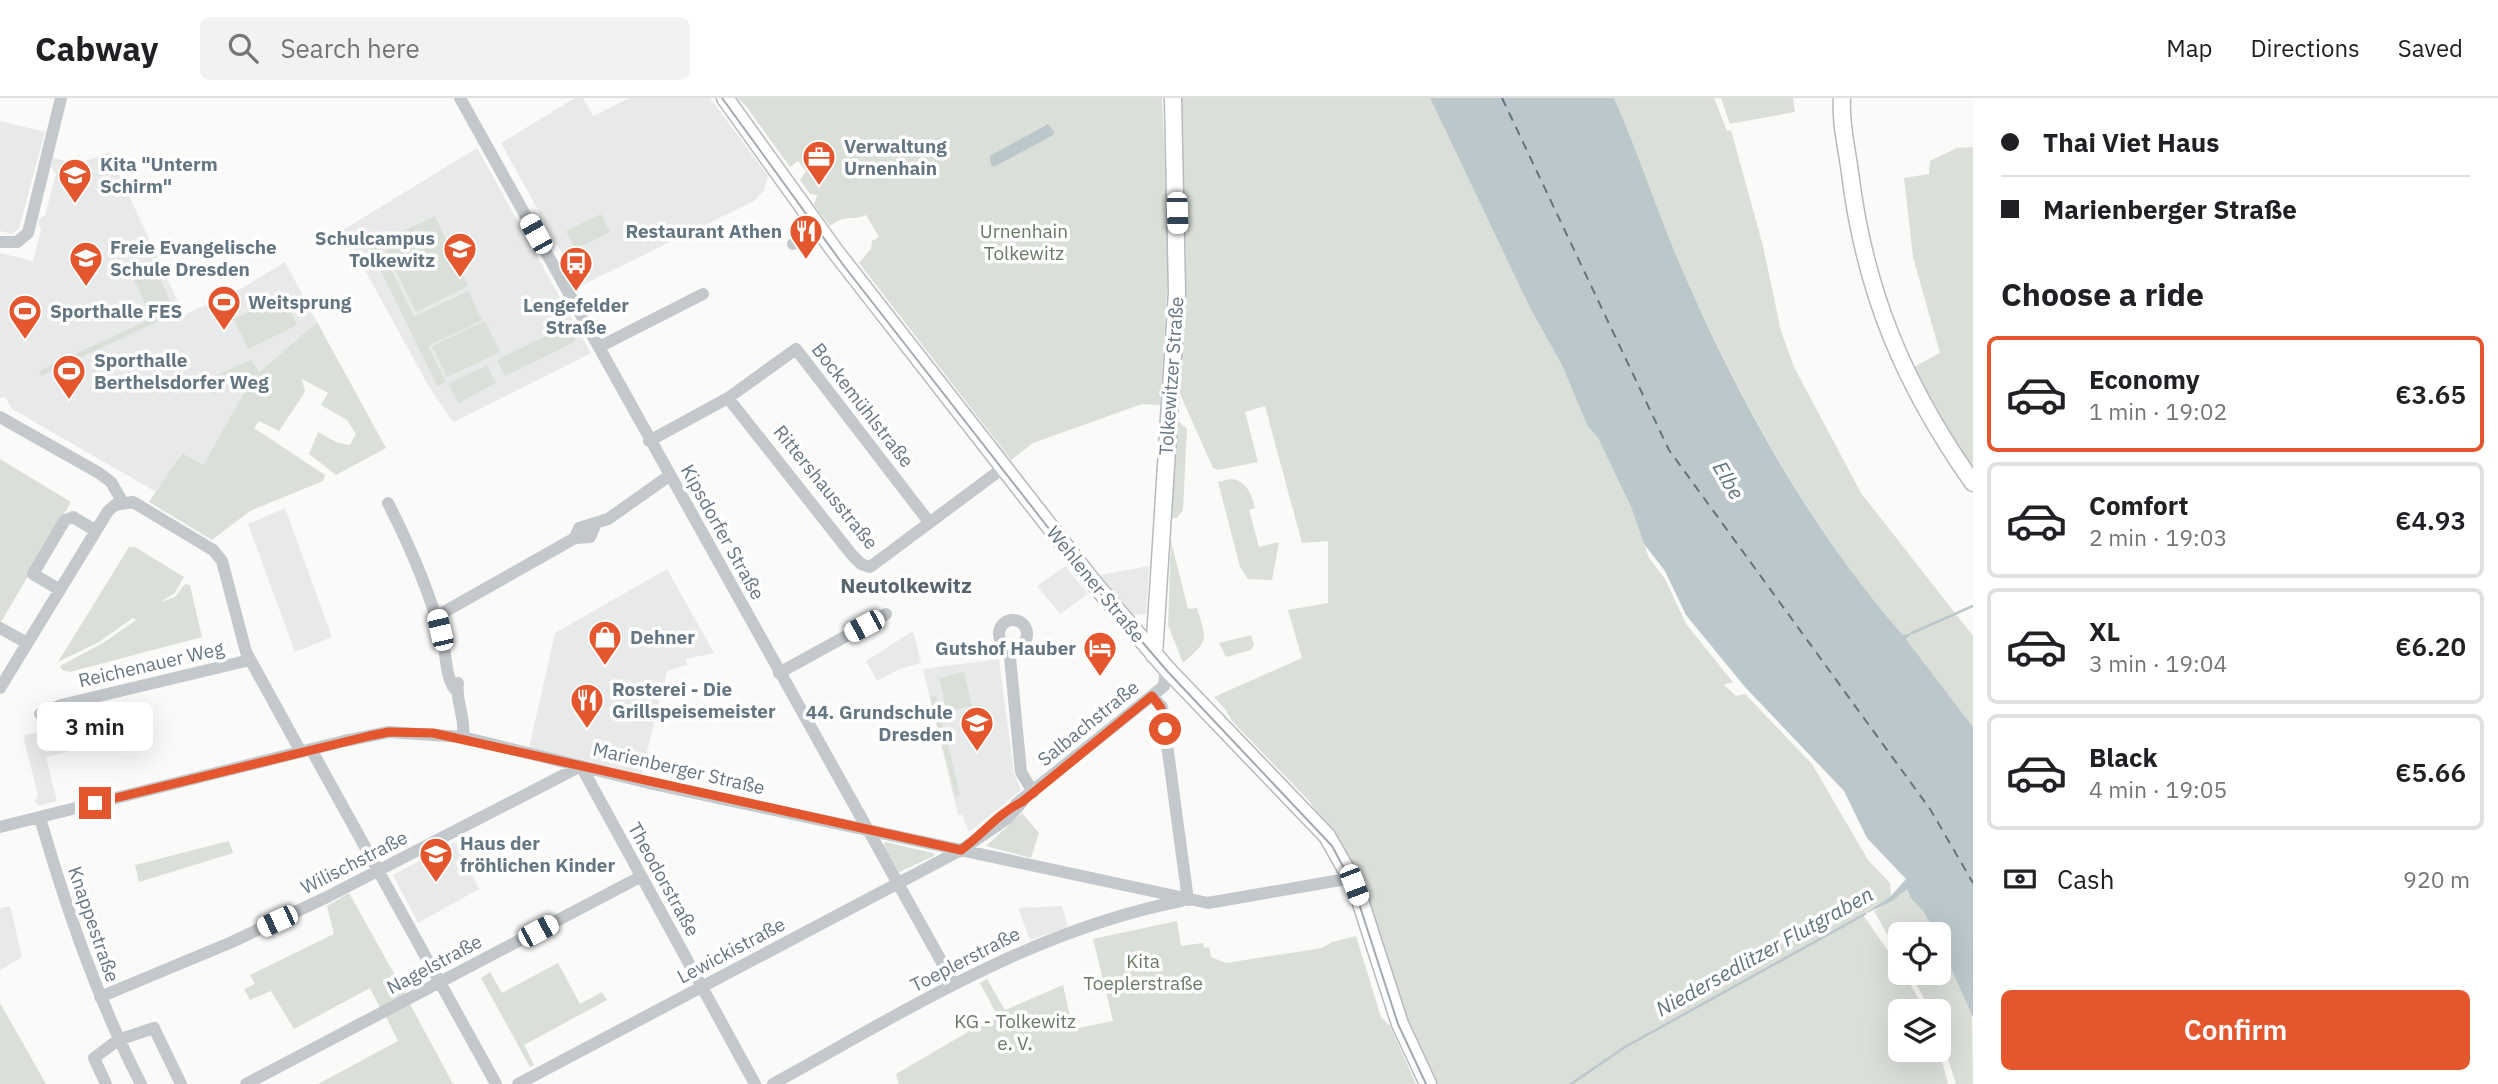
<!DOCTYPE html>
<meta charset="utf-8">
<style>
:root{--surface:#fff;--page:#f2f2f2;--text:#202124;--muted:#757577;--line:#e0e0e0;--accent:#e4572e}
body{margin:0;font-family:"IBM Plex Sans",sans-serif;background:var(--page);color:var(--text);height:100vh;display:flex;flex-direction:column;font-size:26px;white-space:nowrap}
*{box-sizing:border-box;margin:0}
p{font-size:23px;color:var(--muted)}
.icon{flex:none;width:38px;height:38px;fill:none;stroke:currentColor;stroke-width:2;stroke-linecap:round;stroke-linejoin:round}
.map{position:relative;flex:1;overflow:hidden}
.sheet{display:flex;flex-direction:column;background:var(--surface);width:525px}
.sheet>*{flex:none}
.hud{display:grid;align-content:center;height:154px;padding:0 28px;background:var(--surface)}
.buttons{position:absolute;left:1888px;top:824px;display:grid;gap:14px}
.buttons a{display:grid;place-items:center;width:63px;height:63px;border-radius:10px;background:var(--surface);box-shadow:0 7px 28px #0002;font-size:35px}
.end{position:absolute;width:32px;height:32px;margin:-16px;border:9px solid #e4572e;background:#fff;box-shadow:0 0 0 4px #fff}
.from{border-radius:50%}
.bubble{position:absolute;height:49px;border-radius:10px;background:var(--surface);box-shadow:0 7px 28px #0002;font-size:23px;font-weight:600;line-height:49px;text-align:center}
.car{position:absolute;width:21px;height:42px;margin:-21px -10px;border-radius:9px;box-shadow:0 0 5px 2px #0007;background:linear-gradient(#fff 24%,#345 0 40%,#fff 0 76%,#345 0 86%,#fff 0)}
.hud b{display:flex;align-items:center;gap:24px;height:66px;font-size:26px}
.hud b+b{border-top:2px solid var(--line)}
.hud i{width:18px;height:18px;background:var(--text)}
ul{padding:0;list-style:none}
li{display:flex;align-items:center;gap:21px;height:116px;margin:0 14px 10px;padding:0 14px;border:4px solid var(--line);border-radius:10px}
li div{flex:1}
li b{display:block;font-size:26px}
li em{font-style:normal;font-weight:600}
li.active{border-color:var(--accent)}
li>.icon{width:63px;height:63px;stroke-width:1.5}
h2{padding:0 28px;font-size:32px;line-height:84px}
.pay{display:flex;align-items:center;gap:18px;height:77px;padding:0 28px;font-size:26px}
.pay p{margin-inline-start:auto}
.button{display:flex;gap:14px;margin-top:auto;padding:14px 28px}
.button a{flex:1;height:80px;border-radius:10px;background:var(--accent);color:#fff;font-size:28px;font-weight:600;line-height:80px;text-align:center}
header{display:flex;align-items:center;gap:42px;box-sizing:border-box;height:98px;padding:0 35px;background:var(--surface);border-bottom:2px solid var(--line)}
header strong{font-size:33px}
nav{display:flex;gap:38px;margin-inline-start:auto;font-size:24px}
.search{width:490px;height:63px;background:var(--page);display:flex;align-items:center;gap:18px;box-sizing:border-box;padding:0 24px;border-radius:10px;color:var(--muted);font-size:26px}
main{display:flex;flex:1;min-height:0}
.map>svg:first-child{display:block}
</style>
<header>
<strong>Cabway</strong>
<div class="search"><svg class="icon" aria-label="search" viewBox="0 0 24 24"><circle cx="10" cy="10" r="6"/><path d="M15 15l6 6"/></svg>Search here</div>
<nav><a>Map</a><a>Directions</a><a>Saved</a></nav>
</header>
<main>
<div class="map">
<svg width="1973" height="986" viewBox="0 0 1973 986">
<rect width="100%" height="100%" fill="#fafaf8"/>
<!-- built -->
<path fill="#e8e9e9" d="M575,0H583L593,18L629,0H710L768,78L764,92L754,103L580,188L501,45Z
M0,23L45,34L19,130L12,136L0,133Z
M477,50L591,255L453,324L428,287L343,132Z
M109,54L184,217L244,189L285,164L317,224L255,277L203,367L181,355L158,395L12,311L5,299L0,300V155L33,163L41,132L38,122L45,117L56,76L51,69L53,60L78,66Z
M285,410L332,539L295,554L248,426Z
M1065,468L1088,496L1060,516L1037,488Z
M1149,468L1146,516L1134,517L1100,477Z
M667,471L714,555L686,561L687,567L667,573L640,682L528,655L555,535Z
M913,533L921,565L900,571L877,583L866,563Z
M999,561L1014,675L1021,692L969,734L962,717H958L923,571Z
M92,621L98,646L46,659L57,703L39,708L34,704L38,697L24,642L25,637Z
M455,744L479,791L418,825L393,777Z
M10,808L22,859L0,872V810Z
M1062,808L1068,829L1030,842L1018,810Z"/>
<!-- green -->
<path fill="#dadfd7" d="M737,0H1162L1169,164L1160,307L1142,306L1033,345L1011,362L859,165L871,151L872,143L879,139L866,117C853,123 845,116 830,128L814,107L817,97L810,96L800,82L806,73L798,63L790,69L746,8Z
M1181,0H1430L1530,210L1562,267L1587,327L1598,340L1631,409L1649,460L1665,481L1686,526L1733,584L1724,587L1736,598L1745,596L1812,666L1868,762L1890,785L1891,798L1863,817L1900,870V875H1904L1925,913L1900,914V952H1939L1948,986H1437L1401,909L1354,768L1309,703L1232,623L1225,611L1214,599L1302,560L1288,512L1328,505V443L1302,445L1265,308L1245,314L1258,364L1218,372L1213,370L1179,294L1186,163Z
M1614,0H1714L1727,33L1731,32L1763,148L1781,233L1794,269L1861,395L1973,538V629L1906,541L1914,534L1903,537C1812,434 1741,304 1685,178C1659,120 1640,58 1614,0Z
M1721,0H1793L1795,14L1730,26Z
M1973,49V374L1942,329L1912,270L1940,255L1913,159L1904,80L1929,76L1930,63L1957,50Z
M601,116L610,134L575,151L566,133Z
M435,118L468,188L416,214L382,143Z
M377,142L414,219L468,193L482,222L428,248L446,284L437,288L368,146Z
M154,167L171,205L149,215L132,177Z
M283,198L297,227L248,251L234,221Z
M171,211L174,216L41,278L39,273Z
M485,223L500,254L447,279L432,248Z
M317,224L386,350L336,377L309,356L318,334L338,345L350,347L356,336L347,322L321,307L328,295L302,281L305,294L279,333L259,323L254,330L325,377L323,383L250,413L212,442L149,404L182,355L203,367L255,276L242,296L222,284L214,297L205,292L212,279L251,262L259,274Z
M568,227L576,243L505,278L497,262Z
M487,267L496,285L458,305L448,286Z
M1177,322L1187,331L1183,412L1177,420H1172Z
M0,361L71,404L0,526Z
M1230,381C1246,382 1252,396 1255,410L1249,412L1259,449L1279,444L1272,482L1248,481L1240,469L1218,384Z
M1171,443L1188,511L1197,510C1207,543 1209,542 1183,565L1168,527Z
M129,449H135L184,479L174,496L160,504L175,499L185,486L190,487L202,539L70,574L62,572L60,568L103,545L136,522L133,520L99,544L58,564Z
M1251,537L1254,547L1251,552L1226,559L1219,545Z
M964,574L972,608L947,614L939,580Z
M936,598L960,697L955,698L930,599Z
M1022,715L1039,735L1031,760L986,748Z
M229,743L233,755L139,784L135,767Z
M885,744L933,755L934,758L899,774L883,748Z
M1907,790L1908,796L1924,814L1935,836H1900V859L1874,813Z
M349,795L406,897L380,910L370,890L294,931L271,893L250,902L244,891L255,886L250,877L334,836L327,808Z
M1177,823L1181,848L1203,845L1204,850L1209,849L1211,859L1226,865L1322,850L1332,844L1356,838L1381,919L1390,928L1416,986H899L896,976L997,917L980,885L987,881L1005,912L1063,887L1073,931L1113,923L1093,841Z
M1939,844L1972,916L1973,986H1956L1939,933V914L1931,913L1910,875H1939Z
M558,865L580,906L602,894L607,902L524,947L534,967L530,969L481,880L490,874L502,895Z
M0,905L46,986H0Z
M410,906L453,986H318L398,943L386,919Z"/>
<!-- water -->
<path fill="#bbc7cb" d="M1430,0H1614C1640,58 1659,120 1685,178C1740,304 1812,434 1903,537L1914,534L1906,541L1973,629V919L1939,844V836H1935L1924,814L1910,799L1907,791L1892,803L1863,817L1891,798L1906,781L1867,740L1844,693L1745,589L1686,517L1665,473L1644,446L1631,409L1598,340L1587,327L1562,267L1530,210Z
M1048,26L1054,34L1053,37L994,69L991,67L990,58Z"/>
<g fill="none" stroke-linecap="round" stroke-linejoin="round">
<!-- stream -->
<path stroke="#bbc7cb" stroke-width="2.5" d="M1912,535L1973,508
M1571,986L1625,949L1865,816"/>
<!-- ferry -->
<path stroke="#60757c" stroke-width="2" stroke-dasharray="9 7" stroke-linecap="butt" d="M1502,0L1669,352L1930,711L1973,785"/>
<defs>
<path id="major" d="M725,0L835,153L1093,484L1166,570L1327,738L1355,787L1400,926L1428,986
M1842,0C1840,24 1847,51 1850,75C1865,195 1904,287 1973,385
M1154,557L1177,194L1173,0"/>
</defs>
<!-- major casing -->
<use href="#major" stroke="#b5babe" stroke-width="19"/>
<!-- minor -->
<path stroke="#c3c8cc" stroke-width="12" d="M460,0L954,886
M0,144H17L28,135L61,0
M793,146L819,131
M599,249L703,196
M728,300L852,457L861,466L870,469L1003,370
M0,319L99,375L111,384L123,405
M649,343L728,300L796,251L929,424
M388,405C411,450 430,495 443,543C446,557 446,585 457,593
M575,440L590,439L595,427
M60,492L33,476L65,422L73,419L96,433
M437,518L575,440L579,430L608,421L669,378
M999 536a14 14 0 1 1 28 0a14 14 0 1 1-28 0Z
M0,530L27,545
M1009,549L1021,674L1033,694
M779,575L886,516
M458,585C455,603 466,620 463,639
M0,590L108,413L115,407L133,404L213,452L222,463L246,554L301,654
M1152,598L1162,609L1188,802
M40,616L61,607L250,562
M311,651L496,986
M1016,706L1164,588L1166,570
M40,720C67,812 97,901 141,986
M0,729L344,643L389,634L463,639L653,686L1208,805L1352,780
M100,899L232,844L327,799L581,668L755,986
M106,986L94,960L118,942L154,930L181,986
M246,986L640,779
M518,986L961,752L1008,720L1022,704
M773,986C903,914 1032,832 1181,803"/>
<!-- major -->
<use href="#major" stroke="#fff" stroke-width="16"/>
<!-- tram -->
<path stroke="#a2aab0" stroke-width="2" d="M722,0L844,168L1089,482L1168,574L1332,748L1353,787L1398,926L1426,986"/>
</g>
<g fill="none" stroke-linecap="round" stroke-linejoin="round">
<!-- route -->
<path stroke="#e4572e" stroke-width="9" d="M95,705L369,638L389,634L433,635L961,752C982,737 998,715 1022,704L1152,598L1161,610L1165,631"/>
</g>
<!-- icons -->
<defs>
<symbol id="office-pin" viewBox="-11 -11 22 30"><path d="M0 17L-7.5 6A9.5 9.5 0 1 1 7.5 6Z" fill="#e4572e" stroke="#fff"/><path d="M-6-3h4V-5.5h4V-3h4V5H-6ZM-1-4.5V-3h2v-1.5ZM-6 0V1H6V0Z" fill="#fff"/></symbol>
<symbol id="school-pin" viewBox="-11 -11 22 30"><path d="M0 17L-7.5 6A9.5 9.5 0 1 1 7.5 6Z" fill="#e4572e" stroke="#fff"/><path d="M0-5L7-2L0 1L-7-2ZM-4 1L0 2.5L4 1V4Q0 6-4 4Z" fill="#fff"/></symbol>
<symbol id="restaurant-pin" viewBox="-11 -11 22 30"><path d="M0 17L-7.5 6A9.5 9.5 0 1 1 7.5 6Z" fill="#e4572e" stroke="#fff"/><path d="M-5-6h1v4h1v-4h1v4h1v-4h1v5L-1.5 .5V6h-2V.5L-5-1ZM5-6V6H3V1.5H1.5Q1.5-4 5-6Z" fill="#fff"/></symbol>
<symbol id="bus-pin" viewBox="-11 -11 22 30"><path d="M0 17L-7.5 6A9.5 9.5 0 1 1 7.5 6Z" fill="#e4572e" stroke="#fff"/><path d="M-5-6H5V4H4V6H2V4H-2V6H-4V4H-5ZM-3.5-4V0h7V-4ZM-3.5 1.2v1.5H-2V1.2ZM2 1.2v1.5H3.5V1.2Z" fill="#fff"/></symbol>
<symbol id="stadium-pin" viewBox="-11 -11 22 30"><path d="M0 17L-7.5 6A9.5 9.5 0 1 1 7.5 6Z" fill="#e4572e" stroke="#fff"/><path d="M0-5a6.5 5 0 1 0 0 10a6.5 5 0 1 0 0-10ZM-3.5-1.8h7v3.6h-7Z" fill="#fff"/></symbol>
<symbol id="shop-pin" viewBox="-11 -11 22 30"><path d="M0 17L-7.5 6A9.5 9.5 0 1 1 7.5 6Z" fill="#e4572e" stroke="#fff"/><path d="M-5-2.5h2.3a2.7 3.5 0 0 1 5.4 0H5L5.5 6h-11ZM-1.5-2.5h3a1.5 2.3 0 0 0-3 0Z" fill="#fff"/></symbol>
<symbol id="hotel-pin" viewBox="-11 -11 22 30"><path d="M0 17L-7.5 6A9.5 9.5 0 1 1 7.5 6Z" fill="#e4572e" stroke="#fff"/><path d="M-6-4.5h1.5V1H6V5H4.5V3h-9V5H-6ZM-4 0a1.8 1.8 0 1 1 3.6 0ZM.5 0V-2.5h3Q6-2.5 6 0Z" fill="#fff"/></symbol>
</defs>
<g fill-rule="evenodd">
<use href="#office-pin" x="800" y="40" width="38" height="52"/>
<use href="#school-pin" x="56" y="58" width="38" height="52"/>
<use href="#restaurant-pin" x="787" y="114" width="38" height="52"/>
<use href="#school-pin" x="441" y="132" width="38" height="52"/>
<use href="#school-pin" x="67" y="141" width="38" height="52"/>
<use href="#bus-pin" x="557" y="146" width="38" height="52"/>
<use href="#stadium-pin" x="205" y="185" width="38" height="52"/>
<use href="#stadium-pin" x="6" y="194" width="38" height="52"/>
<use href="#stadium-pin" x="50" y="254" width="38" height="52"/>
<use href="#shop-pin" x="586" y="520" width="38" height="52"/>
<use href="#hotel-pin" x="1081" y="531" width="38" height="52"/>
<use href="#restaurant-pin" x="568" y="583" width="38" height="52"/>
<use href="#school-pin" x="958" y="606" width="38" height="52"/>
<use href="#school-pin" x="417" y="737" width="38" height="52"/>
</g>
<g text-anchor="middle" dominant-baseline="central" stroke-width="7" stroke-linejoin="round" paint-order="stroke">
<!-- poi labels -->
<g font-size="19" font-weight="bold" fill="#657683" stroke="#fff" text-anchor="start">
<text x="844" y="48">Verwaltung<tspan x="844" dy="22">Urnenhain</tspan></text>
<text x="100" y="66">Kita "Unterm<tspan x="100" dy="22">Schirm"</tspan></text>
<text x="782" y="133" text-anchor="end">Restaurant Athen</text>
<text x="435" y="140" text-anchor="end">Schulcampus<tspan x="435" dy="22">Tolkewitz</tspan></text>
<text x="110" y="149">Freie Evangelische<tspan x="110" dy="22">Schule Dresden</tspan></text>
<text x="248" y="204">Weitsprung</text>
<text x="576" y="207" text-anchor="middle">Lengefelder<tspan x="576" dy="22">Straße</tspan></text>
<text x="50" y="213">Sporthalle FES</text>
<text x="94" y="262">Sporthalle<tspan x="94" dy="22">Berthelsdorfer Weg</tspan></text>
<text x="630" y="539">Dehner</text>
<text x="1076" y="550" text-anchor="end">Gutshof Hauber</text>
<text x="612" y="591">Rosterei - Die<tspan x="612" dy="22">Grillspeisemeister</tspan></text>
<text x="953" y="614" text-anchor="end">44. Grundschule<tspan x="953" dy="22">Dresden</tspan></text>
<text x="460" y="745">Haus der<tspan x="460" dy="22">fröhlichen Kinder</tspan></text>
</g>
<!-- park labels -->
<g font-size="19" fill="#687a64" stroke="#fff">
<text x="1024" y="133">Urnenhain<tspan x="1024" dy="22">Tolkewitz</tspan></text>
<text x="1143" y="863">Kita<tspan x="1143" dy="22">Toeplerstraße</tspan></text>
<text x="1015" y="923">KG - Tolkewitz<tspan x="1015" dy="22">e. V.</tspan></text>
</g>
<!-- street labels -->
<g font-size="19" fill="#657683" stroke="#fff">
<text transform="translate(1171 278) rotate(-86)">Tolkewitzer Straße</text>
<text transform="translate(863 307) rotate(52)">Bockemühlstraße</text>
<text transform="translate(826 389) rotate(51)">Rittershausstraße</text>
<text transform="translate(723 434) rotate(61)">Kipsdorfer Straße</text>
<text transform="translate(1096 486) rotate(51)">Wehlener Straße</text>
<text transform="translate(151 566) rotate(-13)">Reichenauer Weg</text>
<text transform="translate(1088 625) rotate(-39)">Salbachstraße</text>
<text transform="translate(679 670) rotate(13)">Marienberger Straße</text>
<text transform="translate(354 764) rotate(-27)">Wilischstraße</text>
<text transform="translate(664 781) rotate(61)">Theodorstraße</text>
<text transform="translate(94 826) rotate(71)">Knappestraße</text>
<text transform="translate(731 852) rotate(-28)">Lewickistraße</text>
<text transform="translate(965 861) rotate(-27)">Toeplerstraße</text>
<text transform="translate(434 866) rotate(-28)">Nagelstraße</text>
</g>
<!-- water labels -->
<g font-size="21" font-style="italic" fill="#60757c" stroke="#fff">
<text transform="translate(1729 382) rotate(60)">Elbe</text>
<text transform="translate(1764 853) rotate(-29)">Niedersedlitzer Flutgraben</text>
</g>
<!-- neighbourhood labels -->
<g font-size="21" font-weight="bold" fill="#57646e" stroke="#fff">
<text x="906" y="487">Neutolkewitz</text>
</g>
</g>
</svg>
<div class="buttons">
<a><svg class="icon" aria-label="locate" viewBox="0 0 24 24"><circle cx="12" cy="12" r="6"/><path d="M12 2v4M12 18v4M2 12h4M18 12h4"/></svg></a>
<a><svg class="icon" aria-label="layers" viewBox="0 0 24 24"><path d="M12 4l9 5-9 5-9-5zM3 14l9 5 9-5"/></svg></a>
</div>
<i class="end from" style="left:1165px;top:631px"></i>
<i class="end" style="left:95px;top:705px"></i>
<div class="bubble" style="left:37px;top:604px;width:116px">3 min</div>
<i class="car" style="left:1177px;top:115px;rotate:178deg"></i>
<i class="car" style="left:536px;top:136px;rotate:331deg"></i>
<i class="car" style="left:864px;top:528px;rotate:242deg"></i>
<i class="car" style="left:440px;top:532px;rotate:347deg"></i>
<i class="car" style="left:1354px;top:787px;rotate:159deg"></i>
<i class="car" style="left:277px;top:823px;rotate:245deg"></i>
<i class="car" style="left:538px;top:833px;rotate:62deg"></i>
</div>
<section class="sheet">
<div class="hud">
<b><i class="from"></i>Thai Viet Haus</b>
<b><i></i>Marienberger Straße</b>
</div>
<h2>Choose a ride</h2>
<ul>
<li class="active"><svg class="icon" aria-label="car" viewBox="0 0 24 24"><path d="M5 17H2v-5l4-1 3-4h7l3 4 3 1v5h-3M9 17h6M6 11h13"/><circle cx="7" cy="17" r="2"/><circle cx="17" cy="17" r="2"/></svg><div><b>Economy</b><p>1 min · 19:02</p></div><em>€3.65</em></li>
<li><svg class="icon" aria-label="car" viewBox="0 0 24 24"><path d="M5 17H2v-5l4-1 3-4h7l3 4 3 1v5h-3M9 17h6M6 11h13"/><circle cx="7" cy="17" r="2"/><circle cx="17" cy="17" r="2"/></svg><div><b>Comfort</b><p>2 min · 19:03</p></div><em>€4.93</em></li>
<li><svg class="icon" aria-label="car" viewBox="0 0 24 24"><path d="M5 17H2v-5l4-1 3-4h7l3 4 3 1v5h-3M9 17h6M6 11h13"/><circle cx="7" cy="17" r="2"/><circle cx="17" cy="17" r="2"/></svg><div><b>XL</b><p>3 min · 19:04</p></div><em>€6.20</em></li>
<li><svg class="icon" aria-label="car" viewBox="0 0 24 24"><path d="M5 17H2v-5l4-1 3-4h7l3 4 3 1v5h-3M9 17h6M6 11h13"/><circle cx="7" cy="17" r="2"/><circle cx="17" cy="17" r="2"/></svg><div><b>Black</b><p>4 min · 19:05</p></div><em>€5.66</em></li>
</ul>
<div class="pay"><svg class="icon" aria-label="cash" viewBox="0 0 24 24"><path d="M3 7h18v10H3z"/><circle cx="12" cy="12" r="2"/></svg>Cash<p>920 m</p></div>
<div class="button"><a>Confirm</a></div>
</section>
</main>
